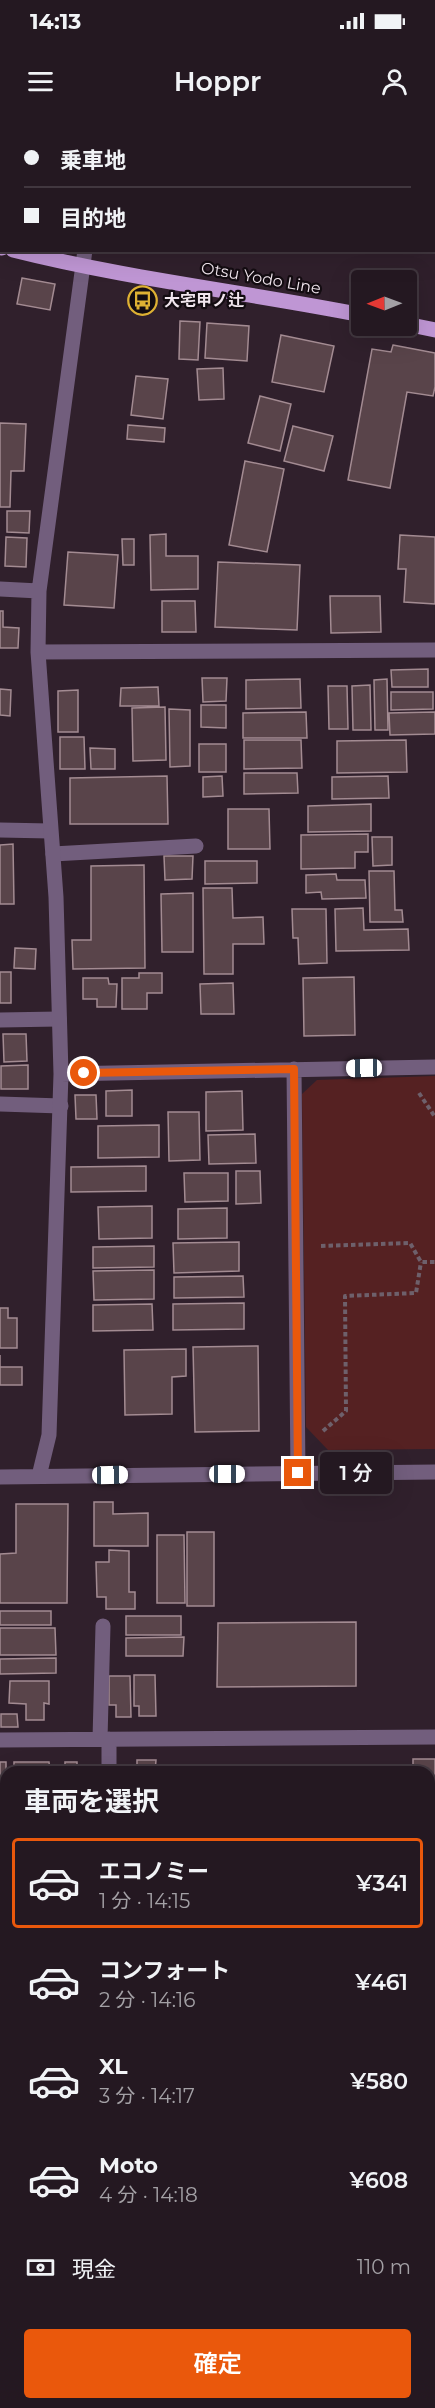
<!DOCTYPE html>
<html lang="ja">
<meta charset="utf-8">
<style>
:root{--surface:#241821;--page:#2c212a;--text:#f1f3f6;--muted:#a3a0a5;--line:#41373f;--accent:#ea580c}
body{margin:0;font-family:Montserrat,"Noto Sans JP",sans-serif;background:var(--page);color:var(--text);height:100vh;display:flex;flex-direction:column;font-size:22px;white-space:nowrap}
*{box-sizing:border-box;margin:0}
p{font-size:20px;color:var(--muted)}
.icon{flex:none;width:33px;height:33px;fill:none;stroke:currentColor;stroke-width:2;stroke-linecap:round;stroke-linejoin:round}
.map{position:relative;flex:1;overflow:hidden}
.drawer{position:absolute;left:0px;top:1646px;width:435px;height:644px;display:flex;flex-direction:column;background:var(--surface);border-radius:18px 18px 0 0;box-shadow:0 6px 24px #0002,0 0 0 2px var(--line)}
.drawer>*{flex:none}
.banner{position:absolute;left:0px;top:0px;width:435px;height:132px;box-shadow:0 6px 24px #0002,0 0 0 2px var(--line);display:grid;align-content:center;height:132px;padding:0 24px;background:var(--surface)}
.needle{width:39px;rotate:269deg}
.controls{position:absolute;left:351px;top:150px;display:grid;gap:12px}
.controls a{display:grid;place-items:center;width:66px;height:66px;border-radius:6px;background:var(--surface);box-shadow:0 6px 24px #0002,0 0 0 2px var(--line);font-size:30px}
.end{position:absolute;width:27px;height:27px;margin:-14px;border:8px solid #ea580c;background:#fff;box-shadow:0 0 0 3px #fff}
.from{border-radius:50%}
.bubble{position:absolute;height:42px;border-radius:6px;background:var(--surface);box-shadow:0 6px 24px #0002,0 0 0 2px var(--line);font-size:20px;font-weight:600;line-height:42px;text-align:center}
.car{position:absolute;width:18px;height:36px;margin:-18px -9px;border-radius:8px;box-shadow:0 0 4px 2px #0007;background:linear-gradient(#fff 24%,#345 0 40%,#fff 0 76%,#345 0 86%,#fff 0)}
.banner b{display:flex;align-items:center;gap:21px;height:57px;font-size:22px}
.banner b+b{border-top:2px solid var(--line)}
.banner i{width:15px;height:15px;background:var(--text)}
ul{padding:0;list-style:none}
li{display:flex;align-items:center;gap:18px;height:90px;margin:0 12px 9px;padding:0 12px;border:3px solid transparent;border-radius:6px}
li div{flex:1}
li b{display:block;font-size:22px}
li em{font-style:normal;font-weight:600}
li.selected{border-color:var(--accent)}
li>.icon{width:54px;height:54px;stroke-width:1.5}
h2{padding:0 24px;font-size:27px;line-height:72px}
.pay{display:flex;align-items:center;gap:15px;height:66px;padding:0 24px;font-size:22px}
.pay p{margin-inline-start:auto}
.action{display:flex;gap:12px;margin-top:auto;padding:12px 24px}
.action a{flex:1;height:69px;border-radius:6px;background:var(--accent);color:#fff;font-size:24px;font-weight:600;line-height:69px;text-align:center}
.status{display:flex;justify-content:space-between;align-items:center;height:42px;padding:0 30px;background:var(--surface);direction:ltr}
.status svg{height:16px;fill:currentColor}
header{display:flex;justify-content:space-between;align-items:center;height:78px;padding:0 24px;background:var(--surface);font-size:27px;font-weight:600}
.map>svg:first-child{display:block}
</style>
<div class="status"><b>14:13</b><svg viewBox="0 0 49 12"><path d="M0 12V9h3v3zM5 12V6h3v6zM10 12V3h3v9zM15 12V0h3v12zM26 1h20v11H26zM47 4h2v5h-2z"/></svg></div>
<header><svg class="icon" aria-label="menu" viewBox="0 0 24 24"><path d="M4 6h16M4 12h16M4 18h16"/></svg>Hoppr<svg class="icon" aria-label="person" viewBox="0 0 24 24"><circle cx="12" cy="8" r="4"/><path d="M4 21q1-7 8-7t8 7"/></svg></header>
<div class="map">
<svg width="435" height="2288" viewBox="0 0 435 2288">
<rect width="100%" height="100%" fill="#30202c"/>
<!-- green -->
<path fill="#552122" d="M435,956V1329L328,1330L306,1307L302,974L317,960Z"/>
<!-- building -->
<path fill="#59444a" stroke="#a38b92" stroke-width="1.5" d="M22,158L55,164L50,190L17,184Z
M180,201L200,202L198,240L179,239Z
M207,203L249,206L247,241L205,238Z
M281,215L334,226L324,272L272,262Z
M393,225L435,233V267L433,276L407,272L390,368L348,360L372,229L391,232Z
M223,248L224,279L199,280L197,249Z
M136,256L168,259L163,299L131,295Z
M260,276L291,284L280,331L248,323Z
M0,303L26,304L24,351H11L10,387H0Z
M128,305L165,308L164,322L127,319Z
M293,306L333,316L324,351L284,341Z
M245,341L284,349L267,432L229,425Z
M7,391H30L29,413L7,412Z
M166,414V436H198V469L151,470L150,415Z
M400,415L435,417V484L404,482L406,449H398Z
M6,417L27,418L26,447L5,446Z
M122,419H134V445H123Z
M68,432L118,435L114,488L64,485Z
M218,442L300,445L297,510L215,507Z
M330,476H380L381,512L331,513Z
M162,481H195L196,512H162Z
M0,491H3V507L19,508L18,528H0Z
M428,549V567H392L391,550Z
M202,558H227L226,581L203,582Z
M300,559L301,588L246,589V560Z
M387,559L388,610H375L374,560Z
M370,565L371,610H353L352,566Z
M328,566H347L348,609H329Z
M158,567L159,586H120L121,568Z
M0,569L11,570L10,596L0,595Z
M78,570V612H58V571Z
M391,572H433V589L391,590Z
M201,585H226V608L201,607Z
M165,587L166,640L133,641L132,588Z
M169,589L190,590V646L170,647Z
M306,592L307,618H243V593Z
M435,592V614L390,615L389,593Z
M60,617H84L85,649H60Z
M244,620H301L302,648L244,649Z
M406,620L407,652L337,653V621Z
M199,624H226V652H199Z
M90,628L115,629V649H91Z
M244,653H297L298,673L244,674Z
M167,656L168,704H70V658Z
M222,656L223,676L203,677V657Z
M388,656L389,678L332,679V657Z
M371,684V711L308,712V686Z
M228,689H269L270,729H228Z
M368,714V732H355V748L301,749V715Z
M372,717H392V745L373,746Z
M13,724L14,784H0V725Z
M164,736H193L192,759L165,760Z
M205,741H257V763L205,764Z
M144,745L145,848L73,849L72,820H91V746Z
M369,751H394L395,790H402L403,802H370Z
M336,754L337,760H365L366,778L322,779L321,772L306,773V755Z
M203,768H232L233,798L263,797L264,824H233V854H204Z
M193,773V832H162L161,774Z
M363,788L364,810L408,809L409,830L336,831L335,789Z
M292,789H326L327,843L299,844L298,818H293Z
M15,828L36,829L35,849L14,848Z
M0,852H11V883H0Z
M139,853H162V873H147V889H122V858H139Z
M354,857L355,915L304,916L303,858Z
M83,858H108L109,864H117L116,887H97V879H83Z
M233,863L234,894H201L200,864Z
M3,914H26L27,941L4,942Z
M28,945V969H1V946Z
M132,970V996H106V971Z
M242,971L243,1010L206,1011V972Z
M75,975H96L97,999H76Z
M168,992H199L200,1040L169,1041Z
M159,1005V1037L98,1038V1006Z
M255,1014L256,1043L209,1044L208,1015Z
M146,1046V1071L71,1072V1047Z
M236,1051H260L261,1083L236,1084Z
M184,1053H228V1081L185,1082Z
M152,1086V1118L99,1119L98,1087Z
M227,1088V1118L178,1119V1089Z
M239,1122V1151L174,1153L173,1123Z
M154,1126V1147L93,1148V1127Z
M154,1150V1179L94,1180L93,1151Z
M243,1156L244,1177L174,1178V1157Z
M244,1183V1209L173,1210V1184Z
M152,1184L153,1210L93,1211V1185Z
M0,1188H8V1198H17V1228H0Z
M258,1226L259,1311L195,1312L193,1227Z
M186,1229V1256L172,1257V1294L125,1295L124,1230Z
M0,1235V1247H22V1265H0Z
M94,1382H113V1394L148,1393V1426H94Z
M16,1384H68L67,1483H0V1434L16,1433Z
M187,1412H214V1486H187Z
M157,1415H184L185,1483H157Z
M109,1430L129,1431V1472H135V1489H106V1477H97L96,1442H109Z
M0,1491H51V1505H0Z
M126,1496H181V1515H126Z
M356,1502V1566L217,1567L218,1503Z
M0,1508H55L56,1535H0Z
M184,1517L183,1536H126V1518Z
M56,1538V1553L0,1554V1539Z
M134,1555H155L156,1596H139V1586H134Z
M109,1556H130L131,1597H116V1585H109Z
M10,1561H49V1584L44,1583V1600H26V1584L9,1583Z
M1,1594H17L18,1607H1Z
M413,1639H435V1698H429V1652H413Z
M137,1640H156L155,1652H116L137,1651Z
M0,1642H6V1696H0Z
M14,1642H49L50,1652H14Z
M65,1642H77V1652H65Z
M0,1704H5V1725H0Z
M429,1743H435V1769H429Z
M429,1772H435V1797H429Z
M429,1800H435V1824H429Z
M0,1811H6L5,1849H0Z
M429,1827H435V1855H429Z
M429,1904H435V1928H429Z
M0,1912H6V1972H0Z
M429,1934H435V1962H431V1981L429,1982Z
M0,1978H6V2015H0Z
M429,2011H435V2038H429Z
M429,2048H435V2107V2073H429Z
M429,2170H435V2184H429Z
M429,2212H435V2238H429Z
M60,2283H112V2288H60Z
M291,2283H340V2288H291Z
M366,2283L435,2284V2288H366Z
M135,2285H173V2288H135Z"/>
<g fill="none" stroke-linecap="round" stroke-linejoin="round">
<!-- path -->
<path stroke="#6e606b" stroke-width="4" stroke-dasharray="4.5 3" stroke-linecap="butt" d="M419,973L435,997
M321,1126L410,1123L421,1142H435
M323,1311L346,1291L345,1176L416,1173L421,1142"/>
<!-- service -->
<path stroke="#725e7d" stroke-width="15" d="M0,710L50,711
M53,734L196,726
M0,900L59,899
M0,984L61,986"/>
<!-- minor -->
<path stroke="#725e7d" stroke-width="15" d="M109,2V0
M0,469L39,471
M38,532L435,530
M294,949L298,1353
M61,954L435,947
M39,1356L49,1315L61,954L56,777L38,532L39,471L85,130
M0,1357L435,1352
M100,1619L103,1506
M0,1620L435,1617
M109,1652V1619
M0,1882H6
M429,1882H435
M429,2152H435
M0,2155H6
M124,2288V2283"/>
<!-- tertiary -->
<path stroke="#725e7d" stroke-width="15" d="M417,0L418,2
M434,30L435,33"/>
<!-- primary -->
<path stroke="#bf96d4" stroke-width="15" d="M0,127L2,128
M13,130C128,159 245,172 362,195
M406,204L435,210"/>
</g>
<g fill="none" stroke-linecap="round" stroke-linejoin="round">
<!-- route -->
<path stroke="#ea580c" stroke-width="8" d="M84,953L294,949L298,1353"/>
</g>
<!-- icons -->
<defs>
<symbol id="bus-ring" viewBox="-11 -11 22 22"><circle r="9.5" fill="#130c11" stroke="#deb133" stroke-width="1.5"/><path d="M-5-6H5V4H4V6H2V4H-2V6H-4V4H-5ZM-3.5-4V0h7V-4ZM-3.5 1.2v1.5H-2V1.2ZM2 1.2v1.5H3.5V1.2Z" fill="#deb133"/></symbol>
</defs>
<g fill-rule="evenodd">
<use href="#bus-ring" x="126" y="164" width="33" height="33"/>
</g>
<g text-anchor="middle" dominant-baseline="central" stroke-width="4.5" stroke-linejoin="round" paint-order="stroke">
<!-- street labels -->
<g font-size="16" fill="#f1e6ee" stroke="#130c11">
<text transform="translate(261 158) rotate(10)">Otsu Yodo Line</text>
</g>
<!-- poi labels -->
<g font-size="16" font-weight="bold" fill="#f1e6ee" stroke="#130c11" text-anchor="start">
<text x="164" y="180">大宅甲ノ辻</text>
</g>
</g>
</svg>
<div class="controls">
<a><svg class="needle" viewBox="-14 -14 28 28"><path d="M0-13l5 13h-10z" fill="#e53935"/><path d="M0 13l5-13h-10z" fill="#a3a0a5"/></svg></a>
</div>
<i class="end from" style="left:84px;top:953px"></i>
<i class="end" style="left:298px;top:1353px"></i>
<div class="bubble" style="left:320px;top:1332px;width:72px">1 分</div>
<i class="car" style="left:364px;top:948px;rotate:269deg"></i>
<i class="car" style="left:227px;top:1354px;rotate:90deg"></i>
<i class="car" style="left:110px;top:1355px;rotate:89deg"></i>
<div class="banner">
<b><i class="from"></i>乗車地</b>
<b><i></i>目的地</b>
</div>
<section class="drawer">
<h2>車両を選択</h2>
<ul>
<li class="selected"><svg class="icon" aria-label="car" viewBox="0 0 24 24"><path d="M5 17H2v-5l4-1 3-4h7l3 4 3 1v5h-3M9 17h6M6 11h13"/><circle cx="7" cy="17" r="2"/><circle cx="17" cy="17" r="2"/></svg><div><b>エコノミー</b><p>1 分 · 14:15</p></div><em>¥341</em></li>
<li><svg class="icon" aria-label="car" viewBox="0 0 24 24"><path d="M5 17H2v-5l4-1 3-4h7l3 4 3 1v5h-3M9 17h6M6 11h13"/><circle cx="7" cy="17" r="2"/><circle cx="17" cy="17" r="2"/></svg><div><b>コンフォート</b><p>2 分 · 14:16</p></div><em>¥461</em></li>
<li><svg class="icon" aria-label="car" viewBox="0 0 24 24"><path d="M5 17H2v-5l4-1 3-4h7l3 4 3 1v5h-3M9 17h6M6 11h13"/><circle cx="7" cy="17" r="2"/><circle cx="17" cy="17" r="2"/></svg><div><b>XL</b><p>3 分 · 14:17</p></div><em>¥580</em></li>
<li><svg class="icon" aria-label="car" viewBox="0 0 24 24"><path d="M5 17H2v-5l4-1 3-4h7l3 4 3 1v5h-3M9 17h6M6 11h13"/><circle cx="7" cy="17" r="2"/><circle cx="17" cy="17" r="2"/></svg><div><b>Moto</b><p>4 分 · 14:18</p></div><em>¥608</em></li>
</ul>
<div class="pay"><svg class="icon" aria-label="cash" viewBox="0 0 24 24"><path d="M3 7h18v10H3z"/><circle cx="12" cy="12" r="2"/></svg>現金<p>110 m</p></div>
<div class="action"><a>確定</a></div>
</section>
</div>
